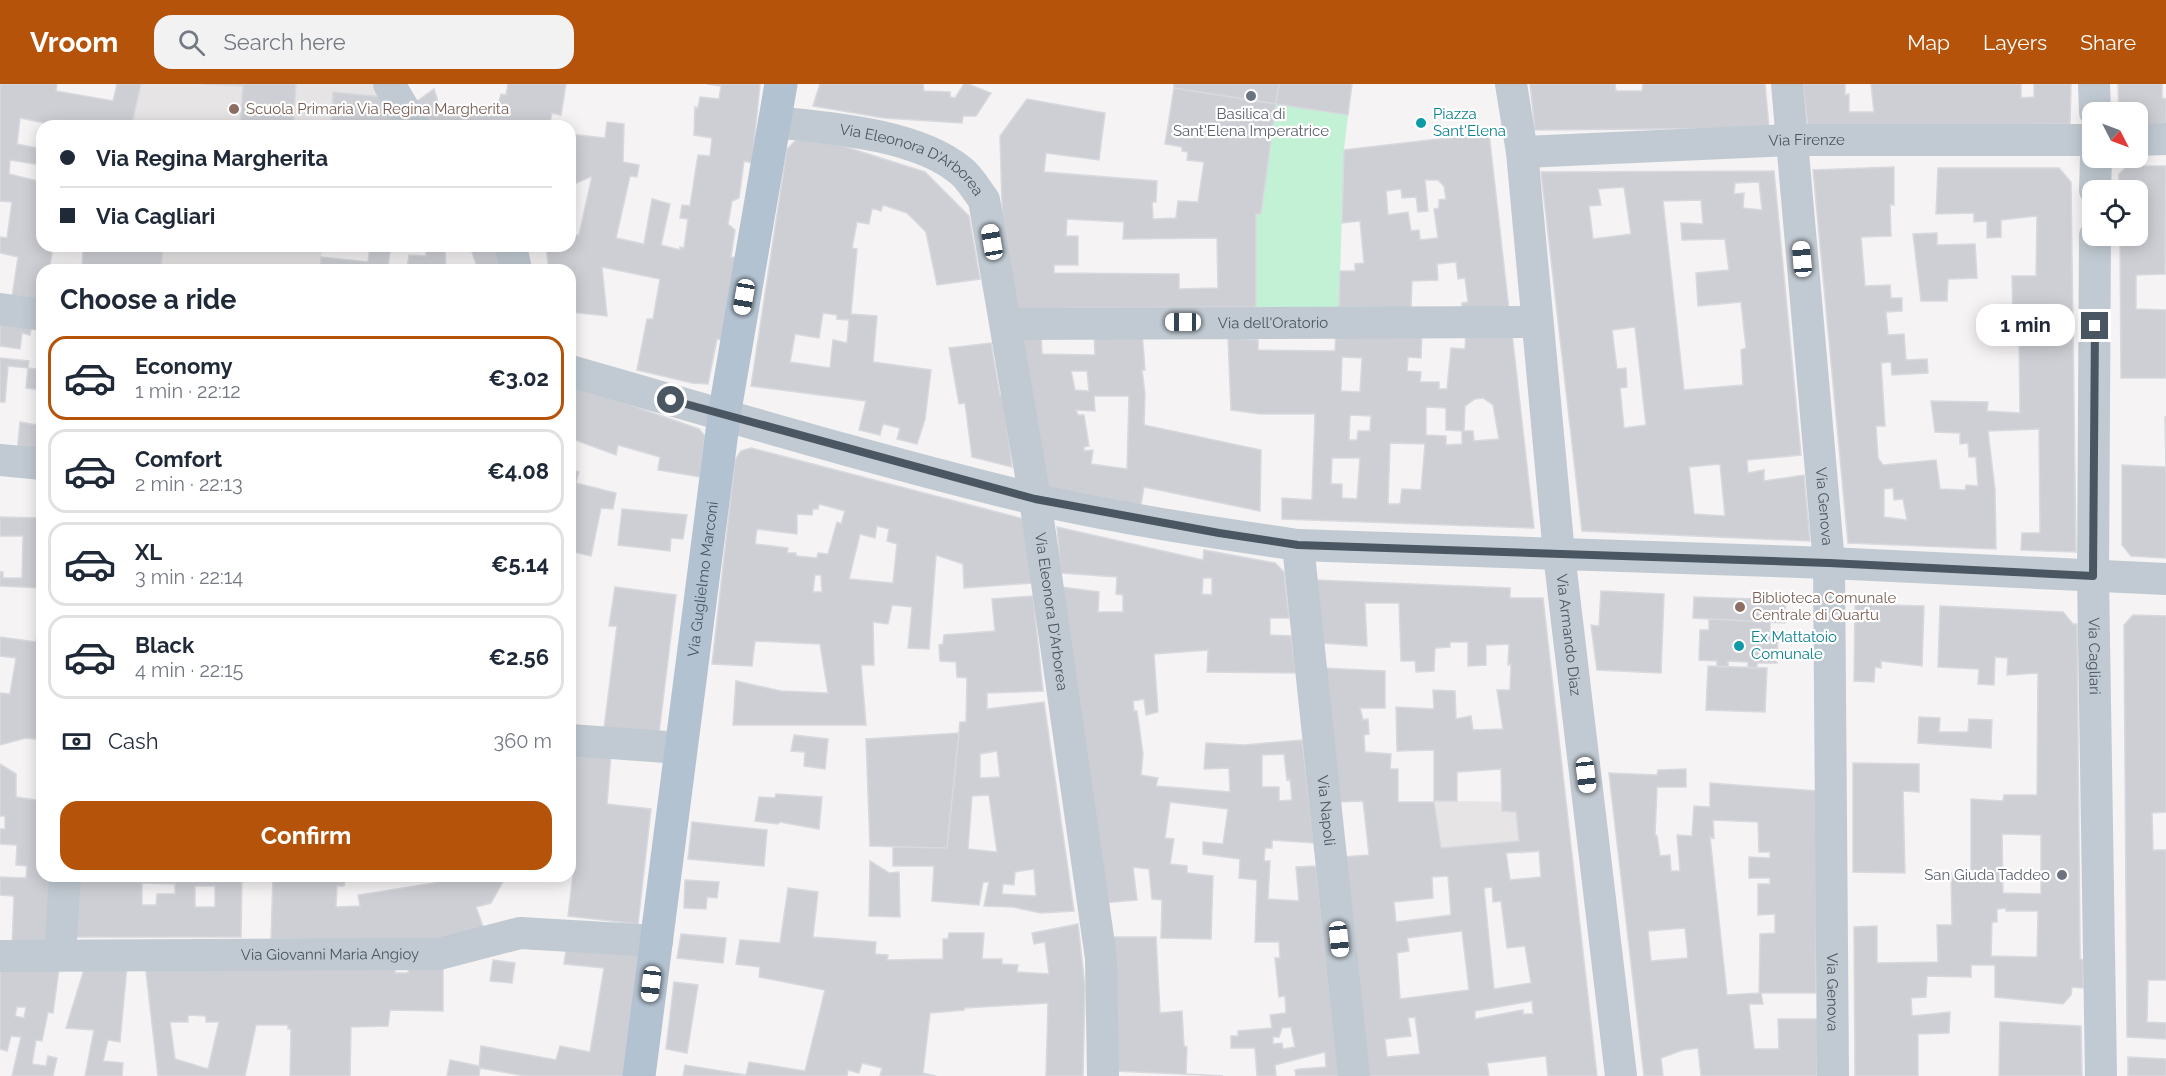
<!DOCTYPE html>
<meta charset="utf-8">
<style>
:root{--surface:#fff;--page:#f2f2f3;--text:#1f2937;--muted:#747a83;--line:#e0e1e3;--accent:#b45309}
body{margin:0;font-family:Raleway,sans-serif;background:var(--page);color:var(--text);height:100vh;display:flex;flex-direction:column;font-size:22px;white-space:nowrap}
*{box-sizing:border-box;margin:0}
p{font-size:20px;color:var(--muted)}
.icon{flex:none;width:33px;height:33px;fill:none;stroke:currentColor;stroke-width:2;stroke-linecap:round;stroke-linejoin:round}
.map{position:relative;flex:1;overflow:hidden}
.side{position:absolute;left:36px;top:180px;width:540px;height:618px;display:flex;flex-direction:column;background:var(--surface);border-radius:18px;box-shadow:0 3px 15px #0003}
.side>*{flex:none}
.banner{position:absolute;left:36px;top:36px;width:540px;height:132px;border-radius:18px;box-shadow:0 3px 15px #0003;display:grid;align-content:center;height:132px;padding:0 24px;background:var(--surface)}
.needle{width:39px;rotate:132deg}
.fabs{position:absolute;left:2082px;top:18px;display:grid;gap:12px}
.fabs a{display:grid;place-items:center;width:66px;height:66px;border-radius:12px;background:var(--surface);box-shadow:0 3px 15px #0003;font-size:30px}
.end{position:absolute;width:27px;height:27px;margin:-14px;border:8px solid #4a5661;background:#fff;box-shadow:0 0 0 3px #fff}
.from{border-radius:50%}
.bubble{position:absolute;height:42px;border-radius:18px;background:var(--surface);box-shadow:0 3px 15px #0003;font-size:20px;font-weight:700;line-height:42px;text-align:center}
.car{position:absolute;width:18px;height:36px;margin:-18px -9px;border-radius:8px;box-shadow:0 0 4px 2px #0007;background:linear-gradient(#fff 24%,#345 0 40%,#fff 0 76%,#345 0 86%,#fff 0)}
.banner b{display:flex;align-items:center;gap:21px;height:57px;font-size:22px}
.banner b+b{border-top:2px solid var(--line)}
.banner i{width:15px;height:15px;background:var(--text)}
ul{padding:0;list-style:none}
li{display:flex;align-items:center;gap:18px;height:84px;margin:0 12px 9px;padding:0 12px;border:3px solid var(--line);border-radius:18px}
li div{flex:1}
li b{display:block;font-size:22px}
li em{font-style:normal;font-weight:700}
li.on{border-color:var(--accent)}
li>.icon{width:54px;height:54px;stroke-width:1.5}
h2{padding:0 24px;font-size:27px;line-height:72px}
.pay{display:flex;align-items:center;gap:15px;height:66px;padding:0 24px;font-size:22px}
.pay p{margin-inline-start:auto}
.action{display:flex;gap:12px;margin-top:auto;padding:12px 24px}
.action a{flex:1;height:69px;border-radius:18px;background:var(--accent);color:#fff;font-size:24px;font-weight:700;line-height:69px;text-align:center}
header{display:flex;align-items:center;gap:36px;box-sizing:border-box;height:84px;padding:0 30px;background:var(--accent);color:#fff}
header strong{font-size:28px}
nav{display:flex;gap:33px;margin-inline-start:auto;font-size:21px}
.search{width:420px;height:54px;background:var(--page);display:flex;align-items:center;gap:15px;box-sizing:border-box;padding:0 21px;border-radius:18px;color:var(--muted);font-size:22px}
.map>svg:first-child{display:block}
</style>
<header>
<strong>Vroom</strong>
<div class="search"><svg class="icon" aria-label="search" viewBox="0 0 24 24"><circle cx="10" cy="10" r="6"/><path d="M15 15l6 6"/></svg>Search here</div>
<nav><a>Map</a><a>Layers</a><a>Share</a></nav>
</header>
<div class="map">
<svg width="2166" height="992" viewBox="0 0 2166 992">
<rect width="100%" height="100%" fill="#f5f3f3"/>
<!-- education -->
<path fill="#e6e4e5" d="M141,0H377L384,13L333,8L331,42H124L125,38L132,39Z
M163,162H322L320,186H161Z
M1434,717L1566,718L1571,764L1519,770V768L1507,769L1508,783L1444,792Z"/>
<!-- green -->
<path fill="#c3f1d5" d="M1276,20L1348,31L1344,66L1339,223H1256V130L1261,129Z"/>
<!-- building -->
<path fill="#cdcfd5" stroke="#d7d9de" stroke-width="1.5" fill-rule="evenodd" d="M0,0H57L56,7L113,17L117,0H141L132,39L125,38L124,42H60L20,34L17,60L42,65V81L10,76L9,90L42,98V162H163L161,186H82L83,167L53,163L49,186H42V218L12,213L18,173L0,169V153L7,154L12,118L0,117Z
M203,0H296L293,42H240L243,2Z
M508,0H566L561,31L552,29L549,42H426L413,20L434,5L440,24L496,28L501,10L506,11Z
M707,0H760L752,79L744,77L739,114L732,117L728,140L735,146L731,173L738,174L726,257L717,255L708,300L692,299L637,286L647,235H653L660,195L602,183L607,232L570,228V186H549L546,162H570V152L579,151L592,92L572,101L571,99L570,50L605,54L607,38L624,40L623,78L639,81L637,93L630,92L616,154L644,160L652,115L670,120L661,161L680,166V163L684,164L688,135L680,134L682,121L690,122L698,71L710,72L712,54L694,51L695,23L698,24L700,13L719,15L721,2Z
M820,0H923L924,7L950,8V13L955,14L964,0H968L991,9L976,32H963L962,39L884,34L813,22Z
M1174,0H1279L1276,20L1174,4Z
M1279,0H1352L1348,31L1276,20Z
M1530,0H1615L1616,7H1642L1643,0H1765L1769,44L1535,46Z
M1803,0H1845V11L1849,10V28H1874L1871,0H2021V14L2034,13V0H2071L2070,40L1808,44Z
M2118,0H2162V14L2166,15V40L2138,41V28H2119Z
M1174,4L1276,20L1261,130H1256V223L1072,224L1011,227L1003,153L1000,52L1027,15L1105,29L1099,76L1046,69L1044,88L1157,97L1156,118H1152L1153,135L1176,134L1178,117L1198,118L1204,78L1187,76L1188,68L1182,67V63L1165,60ZM1067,135L1124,138L1123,155L1217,154L1218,204L1179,205V190L1054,189V181H1078V152H1066Z
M333,8L384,13L401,42H331Z
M1489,49L1509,226H1462V219L1468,218L1465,194L1458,195L1456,178L1437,180L1438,196L1412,197L1411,224L1339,223L1340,187H1355V180L1364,179L1360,137L1342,139L1344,66ZM1425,96H1438L1444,102L1446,115L1439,116V124L1434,125L1438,154L1420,156L1419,146L1411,147L1408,128L1388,131L1386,107L1401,105L1402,114L1416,113L1418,128L1428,127Z
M796,56L827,57L925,88L969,132L980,195L937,201L926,148L907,129L883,121L881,127L872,124L869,140L857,138L852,164L857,165L851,230L877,232L873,278L931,286L925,335L917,360L897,355L900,344L883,340L880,351L859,346L866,317L751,302L787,65ZM823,229L837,231V235L849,236L847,259L833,256L830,284L790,278L795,250L819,254Z
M2127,82H2166L2165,190L2136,191V225L2166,226V294H2121L2120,152H2138V106H2119V90Z
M1894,83V121L1890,120L1891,152L1861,153L1865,202L1890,201L1891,214H1902V227L1886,228L1888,251L1904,250L1906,276L1927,275L1928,289L1892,291L1891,278L1881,279L1885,342H1876L1878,374L1883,381L1936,376L1940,405L1965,406L1966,401L1978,402L1976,373H1969L1968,359L1960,360V349L1935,348L1931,317L1988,318L1987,327L2020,329L2019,255H1985V232L2013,233L2012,192H2036L2037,132L2001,136V153L1987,154V137L1974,138V129L1936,130L1938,84H2059L2071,98L2076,468L2021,466L2022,449H2040L2039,345L1988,347L1995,406L1996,465L1848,459L1813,86ZM1893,404L1894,416L1903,415L1907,436L1884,433V405Z
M1774,87L1801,371L1747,376L1748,389L1764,386V397L1804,391L1810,457L1582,447L1541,88ZM1759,98L1762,126L1743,124L1744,109L1734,110L1735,99ZM1624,103L1631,150L1593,155L1589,122L1601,121L1598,105ZM1701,116L1703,140L1681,139L1682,156L1725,155L1729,186L1696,189L1698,222L1741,218L1746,264L1741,266L1743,301L1684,306L1663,117ZM1635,243L1646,341L1624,344L1620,304L1627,303L1626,284L1617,285L1612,246ZM1720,380L1725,432L1694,430L1689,383Z
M1937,149V161L1975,160L1977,194L1948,195L1947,217H1921L1913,150Z
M370,162H391L388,182L407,185L409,171L426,172V162H445L446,186H320L321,173L368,178Z
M470,162H497L506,186H478Z
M0,234L32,239L30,251L22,249L20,265L0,262Z
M1336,246L1422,247L1421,274L1408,273L1407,287L1421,288L1420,298H1439V305H1447L1451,264L1465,265L1466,249H1512L1534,444L1282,435V414L1312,416L1315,330H1260L1231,326L1228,253L1258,256V266L1335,267ZM1342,273L1362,274L1360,308L1341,307ZM1483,314L1493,321L1499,355L1474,357L1473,347H1464L1465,322L1475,315ZM1426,323L1446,324V346L1462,347V360L1446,361V352L1426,351ZM1350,331L1371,332L1370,347H1358L1357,356H1349ZM1390,359L1425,360L1421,406L1402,405L1400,420H1388ZM1332,374H1360L1357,415L1342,414V400H1331Z
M1094,247L1142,248L1145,286H1142L1145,310L1144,341L1261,366L1260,427L1144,403L1140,426L1042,412L1014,250L1041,249L1042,270L1095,271ZM1071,287H1087L1089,307L1075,306ZM1094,312H1129L1127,385L1091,380L1093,366L1084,367V363L1089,362L1084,331H1078L1076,326L1095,327Z
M991,259L1000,311H1003L1012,383L972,373L965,319L959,320L949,264Z
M0,274L29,277L28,284L8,282L5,318H0Z
M28,284L42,286V306L26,304Z
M570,300L699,345L705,352L700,393L658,386L660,373L618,361L616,371L570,354Z
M2165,333H2166V474L2131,472L2122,461V381L2166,383Z
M20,338L42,342V371L17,368Z
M751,364L1024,435L1032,499L964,504L963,480L936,471L929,565L908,564L912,523L892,521L888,540L873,538L874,581H861L866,641H733L736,597L781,607L828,609L820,560L755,557L752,582L712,580L735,376L741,367ZM819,420L845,427L841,440L837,438L828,470L818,469L817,474L796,472V469H787L788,464L755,460L757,445L797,450V430L812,431L813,425H818ZM877,442L889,445L887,457L897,460L893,499L849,495L860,450L875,454ZM815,491H821L822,508H813Z
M570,385L579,388L576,399L616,409L613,425L601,424L591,472L570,467Z
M622,425L687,431L683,455L671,454L670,467L618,461Z
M0,433L42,434V504L0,502V488H3V494H22L23,452H0Z
M1057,443L1203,476L1204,466L1275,479L1284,488L1289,534H1270V551L1291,552L1296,589L1207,588L1208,566L1154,570L1158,628L1146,631L1144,615L1133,617L1134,627H1137L1143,670L1141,691L1158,694L1156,702L1230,708L1229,684L1204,685L1206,659L1244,661L1302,656L1314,759L1272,756V764H1265L1264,777H1270L1268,815L1299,817L1296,783L1316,782L1339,992H1296L1295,986L1300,985L1326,983L1325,968L1275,981L1276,992H1257L1255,964H1231V952H1238V947L1272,944L1270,931L1286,929L1285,912L1279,913L1275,874H1280L1279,858H1255L1257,796L1239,794L1240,775L1203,770V758L1223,760L1228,725L1170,718L1165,754L1174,755L1170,780L1187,782V789L1213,792L1211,855L1161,854L1162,816L1152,815L1149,785L1133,783L1137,816L1103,819L1062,503L1099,508L1098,528H1123V511L1116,510L1117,493L1061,489ZM1203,494H1212V511L1202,510ZM1284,670L1287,696L1290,695L1292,716L1279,717V703H1262V671ZM1291,943L1295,963L1283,965L1282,959L1273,960V953H1279L1282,944Z
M1315,496L1510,504V514H1543L1597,992H1548L1546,972L1487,979L1489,992H1367L1342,773L1369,771L1363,717L1336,718L1322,584L1385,587V624H1360L1363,636L1368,635L1369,650L1364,651L1365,668L1391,670L1390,685H1398V718H1434L1441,764L1519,757L1516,728L1502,727L1501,685L1457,688V717H1434V666L1397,667L1396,623L1434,625L1433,606L1455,607L1456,635L1471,632L1473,646L1503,645L1497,606H1510L1511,580L1508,581L1509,560L1486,561V581L1468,582V558H1450V563L1435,564L1434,587L1416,588L1415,577H1401L1399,519H1365L1367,562L1319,559ZM1539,767L1541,793L1510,796L1506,769ZM1448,792L1451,831L1396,838L1394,818L1433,814L1432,793ZM1492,803L1493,818L1501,817L1507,864L1525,862L1531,899L1494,905L1484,804ZM1462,847L1469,906L1400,915L1397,869L1409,867L1407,854ZM1532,917L1533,930H1523V926L1475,935V927ZM1415,933L1420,970L1387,973L1385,955L1411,952L1408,934Z
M615,503L676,511L659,649L604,644L617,542H609Z
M1601,507L1664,510L1661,589L1597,586L1591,541L1599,542Z
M42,512V656L26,654L0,661V609L10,610L16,574L0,572V553L36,558Z
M1033,512L1043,607L987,609V625L1044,618L1074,827L1041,829L1013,823L984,822L989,798H983L979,821L932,817L934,782H893V763L947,764L960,638H966L967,594L957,593L956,578L940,577L939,561L943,560L944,551L995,547L992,515ZM997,667L1000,693L980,694V670ZM989,711L997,768L968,765L972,712ZM1034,785L1036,812L1002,810L1003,800L1014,801L1015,788Z
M1694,513L1786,516L1785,539L1693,534Z
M1855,520L1924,522L1922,582L1881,577V584L1875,583L1874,598L1854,597Z
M1940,522L2063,528L2073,540H2077L2080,875L2083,876V904L2072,903L2071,911L2063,920L1995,913V881H1971V893L1927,892L1926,913L1911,914L1912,932L1950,928L1949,949L1918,950V992H1855L1854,843L1877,842V879L1938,878L1937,841H1952L1951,789L1971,790V715L2003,717L2004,711H2037L2038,589L2007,591L2008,574L1995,573L1994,601L1978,600L1979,585L1938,583ZM2002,750L2041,751V810L2003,809ZM2006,824V827H2038L2037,873L1991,872L1992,838H1997V825Z
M2133,531L2166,532V728L2152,729L2153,766H2166V896H2148L2147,938L2166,939V955L2127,953L2124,541Z
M1709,535L1770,538V547L1778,548L1777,579H1757V584H1748V578L1728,577V583H1717V577L1699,576L1700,546H1709Z
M1708,582L1767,584L1765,628L1706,626Z
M1919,633L1940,634L1939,648H1968L1969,635L1992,636L1991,664L1918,659Z
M959,649L947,764L870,762L866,655Z
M794,651L828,655L825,685L804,682L805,668L791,667Z
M570,664L611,670L607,720L651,725L638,840L568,832L575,774H570V712L576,682L570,681Z
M1853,679L1919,680V708L1903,707L1905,789L1853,788Z
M0,680L16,690V713L42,717V792H51L46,864L12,863L14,812L0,811V793L26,794L27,782L16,781L17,761L0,760V745H5V732H0Z
M1686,685V703H1657L1655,751L1657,752L1660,772L1670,771L1671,787H1680L1677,751L1692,752L1694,722L1710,723V699L1817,707L1816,909H1761L1763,920H1749L1754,965H1779L1778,935H1818L1817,992H1701L1698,964L1683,966L1661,974L1663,992H1644L1609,689L1657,691L1658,686ZM1713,736L1758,738L1759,768H1770V774L1749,773V794H1770V800H1758V831L1775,830V849L1760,850L1759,909L1727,911L1710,753L1714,754ZM1685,844L1688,874L1651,877L1648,847Z
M776,710L822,713L819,745L780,738L778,740L755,737L759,713L775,714Z
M692,738L767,746L764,782L688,775Z
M870,777L889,789L899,788L900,833L869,832Z
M79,792H242L241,853H75ZM142,799L175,800V810H157L156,821H142ZM195,802H215V823H195Z
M273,792H346L344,802H337L336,823L360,822L358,811L434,799L449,792H506L491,819L476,823L485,848L451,858L271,855Z
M685,796L719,798L717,814L707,813L706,825L684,824Z
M788,804L818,808L813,853L876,858L875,870L888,871L887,876L943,875V855H948L949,849H984L982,875H1002V880L1018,881L1017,888L1049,890L1045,858L1034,860L1032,849L1078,840L1085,903L1083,992H1046L1048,919L964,924V926L930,929L923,989L936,992H880L882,984L862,979L859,989L848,986L847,992H683L685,981L746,991L749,978L805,987L825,906L759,893L760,883L736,880L740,856L780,859Z
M681,850L726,854L723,879L677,874Z
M1107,853H1156L1160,929L1182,927L1184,962L1187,963L1186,990L1223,992L1116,987Z
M567,860L642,870L625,992H525L480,984L479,992H447L450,976L479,982L481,962L556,976L560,962L590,968L604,884L564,880Z
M493,876L515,879L512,899L490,897Z
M145,879L395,882V889H408L409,882L443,884V927L390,926L388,942L351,943L350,992H290L291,945H288V941H256L245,992H158ZM188,931L206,932V938H219L208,985L175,975L170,938H188Z
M85,882H127L120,958L108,956L103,977L123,979L122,992H85L94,946L66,944Z
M0,885H59L53,929L48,928L42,957L36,956L32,980L46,982L48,972L57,974L53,992H12L21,953L11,952L7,967L0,965ZM17,923H26L24,934L15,932Z
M674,898L698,901L687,969L666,965Z
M2000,938L2081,942L2082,992H1999Z
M2128,973L2166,975V992H2128Z"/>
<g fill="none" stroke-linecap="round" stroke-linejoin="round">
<!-- minor -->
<g stroke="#c1cad2" stroke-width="32">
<path d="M389,0L414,42"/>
<path id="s1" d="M1511,0L1522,68L1559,470L1621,992"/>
<path id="s2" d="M1787,0L1829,479L1833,992"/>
<path d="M2094,0L2095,28"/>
<path id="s3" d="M774,38C830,44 917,50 961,87C970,94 977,107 984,116L1035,415L1101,874L1103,992"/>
<path d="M2138,56L2166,55"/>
<path id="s4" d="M1522,68L1792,56H2092"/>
<path d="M2095,106L2096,74"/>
<path id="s5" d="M2095,152L2093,493L2101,992"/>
<path d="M511,162L516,186"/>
<path d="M0,225L42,231"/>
<path id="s6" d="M1007,240L1537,238"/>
<path d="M570,287C724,331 878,377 1034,415C1121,435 1210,448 1298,461L1829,479L2166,495"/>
<path d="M0,376L42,380"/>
<path id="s7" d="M1298,461L1354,992"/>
<path d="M570,656L680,664"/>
<path d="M60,871L65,792"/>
<path id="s8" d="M0,872L439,870L520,849L657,857"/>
</g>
<!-- major -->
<path stroke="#b3c2d1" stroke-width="33" id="s9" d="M639,992L724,332L781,0"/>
</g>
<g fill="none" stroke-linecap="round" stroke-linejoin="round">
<!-- route -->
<path stroke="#4a5661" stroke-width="8" d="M671,316L1035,415L1219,449L1298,461L1829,479L2093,492L2095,242"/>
</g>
<!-- markers -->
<g fill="#6b7280" stroke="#fff" stroke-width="2">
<circle cx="1251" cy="12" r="6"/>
<circle cx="2062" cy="791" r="6"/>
</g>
<g fill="#8d6e63" stroke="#fff" stroke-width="2">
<circle cx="234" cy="25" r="6"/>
<circle cx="1740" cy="523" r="6"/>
</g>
<g fill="#0f9aa8" stroke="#fff" stroke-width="2">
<circle cx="1421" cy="39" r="6"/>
<circle cx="1739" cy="562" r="6"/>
</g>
<g text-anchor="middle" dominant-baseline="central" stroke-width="4.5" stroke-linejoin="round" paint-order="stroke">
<!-- education labels -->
<g font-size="15" fill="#785e54" stroke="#fff" text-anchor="start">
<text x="246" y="25">Scuola Primaria Via Regina Margherita</text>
<text x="1752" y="514">Biblioteca Comunale<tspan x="1752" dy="17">Centrale di Quartu</tspan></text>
</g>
<!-- worship labels -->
<g font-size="15" fill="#5b616d" stroke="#fff">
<text x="1251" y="30">Basilica di<tspan x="1251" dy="17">Sant'Elena Imperatrice</tspan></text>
<text x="2050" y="791" text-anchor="end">San Giuda Taddeo</text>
</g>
<!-- culture labels -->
<g font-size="15" fill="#0d838f" stroke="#fff" text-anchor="start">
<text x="1433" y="30">Piazza<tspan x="1433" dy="17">Sant'Elena</tspan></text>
<text x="1751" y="553">Ex Mattatoio<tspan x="1751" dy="17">Comunale</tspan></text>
</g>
<!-- street labels -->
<g font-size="15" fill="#4a5661" stroke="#fff">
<text stroke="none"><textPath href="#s4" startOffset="285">Via Firenze</textPath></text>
<text stroke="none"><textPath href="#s3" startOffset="146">Via Eleonora D'Arborea</textPath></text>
<text stroke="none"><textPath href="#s6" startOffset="266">Via dell'Oratorio</textPath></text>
<text stroke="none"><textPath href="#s2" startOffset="424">Via Genova</textPath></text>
<text stroke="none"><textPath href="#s9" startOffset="501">Via Guglielmo Marconi</textPath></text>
<text stroke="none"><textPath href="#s3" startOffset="650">Via Eleonora D'Arborea</textPath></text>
<text stroke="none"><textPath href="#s1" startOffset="554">Via Armando Diaz</textPath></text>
<text stroke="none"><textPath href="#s5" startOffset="420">Via Cagliari</textPath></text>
<text stroke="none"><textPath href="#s7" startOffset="267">Via Napoli</textPath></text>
<text stroke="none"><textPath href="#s8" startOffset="330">Via Giovanni Maria Angioy</textPath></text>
<text stroke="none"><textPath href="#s2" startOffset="910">Via Genova</textPath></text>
</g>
</g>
</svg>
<div class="fabs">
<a><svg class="needle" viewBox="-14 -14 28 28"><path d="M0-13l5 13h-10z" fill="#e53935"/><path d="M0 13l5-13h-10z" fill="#747a83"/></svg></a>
<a><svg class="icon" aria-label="locate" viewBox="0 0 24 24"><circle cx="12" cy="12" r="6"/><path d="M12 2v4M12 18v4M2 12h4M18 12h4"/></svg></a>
</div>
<i class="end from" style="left:671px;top:316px"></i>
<i class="end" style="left:2095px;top:242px"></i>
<div class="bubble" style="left:1976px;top:220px;width:99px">1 min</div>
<i class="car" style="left:992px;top:158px;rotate:350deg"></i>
<i class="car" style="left:1802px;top:175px;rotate:355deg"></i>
<i class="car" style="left:744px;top:213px;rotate:190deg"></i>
<i class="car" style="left:1183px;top:238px;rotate:270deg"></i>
<i class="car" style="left:1586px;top:691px;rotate:173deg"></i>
<i class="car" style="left:1339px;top:855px;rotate:174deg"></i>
<i class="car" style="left:651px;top:900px;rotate:187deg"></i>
<div class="banner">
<b><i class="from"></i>Via Regina Margherita</b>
<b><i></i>Via Cagliari</b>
</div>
<section class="side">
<h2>Choose a ride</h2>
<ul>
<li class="on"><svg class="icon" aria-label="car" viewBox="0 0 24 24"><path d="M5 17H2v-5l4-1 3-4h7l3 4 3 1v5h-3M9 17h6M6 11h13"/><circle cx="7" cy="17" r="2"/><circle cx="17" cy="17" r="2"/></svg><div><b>Economy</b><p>1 min · 22:12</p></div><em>€3.02</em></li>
<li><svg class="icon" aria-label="car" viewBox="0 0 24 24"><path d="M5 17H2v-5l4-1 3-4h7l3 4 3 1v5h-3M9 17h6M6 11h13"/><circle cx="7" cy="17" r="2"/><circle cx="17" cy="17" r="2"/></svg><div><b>Comfort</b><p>2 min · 22:13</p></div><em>€4.08</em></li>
<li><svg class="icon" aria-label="car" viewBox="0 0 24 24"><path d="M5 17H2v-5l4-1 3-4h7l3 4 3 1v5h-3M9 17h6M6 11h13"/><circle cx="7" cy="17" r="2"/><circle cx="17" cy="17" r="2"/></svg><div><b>XL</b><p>3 min · 22:14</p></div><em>€5.14</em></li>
<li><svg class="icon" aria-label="car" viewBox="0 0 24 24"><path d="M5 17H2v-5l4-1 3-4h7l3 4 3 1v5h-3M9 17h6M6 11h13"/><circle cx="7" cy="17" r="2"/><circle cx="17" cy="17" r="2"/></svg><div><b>Black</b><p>4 min · 22:15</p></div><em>€2.56</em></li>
</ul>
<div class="pay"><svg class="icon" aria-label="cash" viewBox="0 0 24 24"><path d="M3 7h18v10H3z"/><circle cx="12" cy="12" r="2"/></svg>Cash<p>360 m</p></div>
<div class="action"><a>Confirm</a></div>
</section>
</div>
